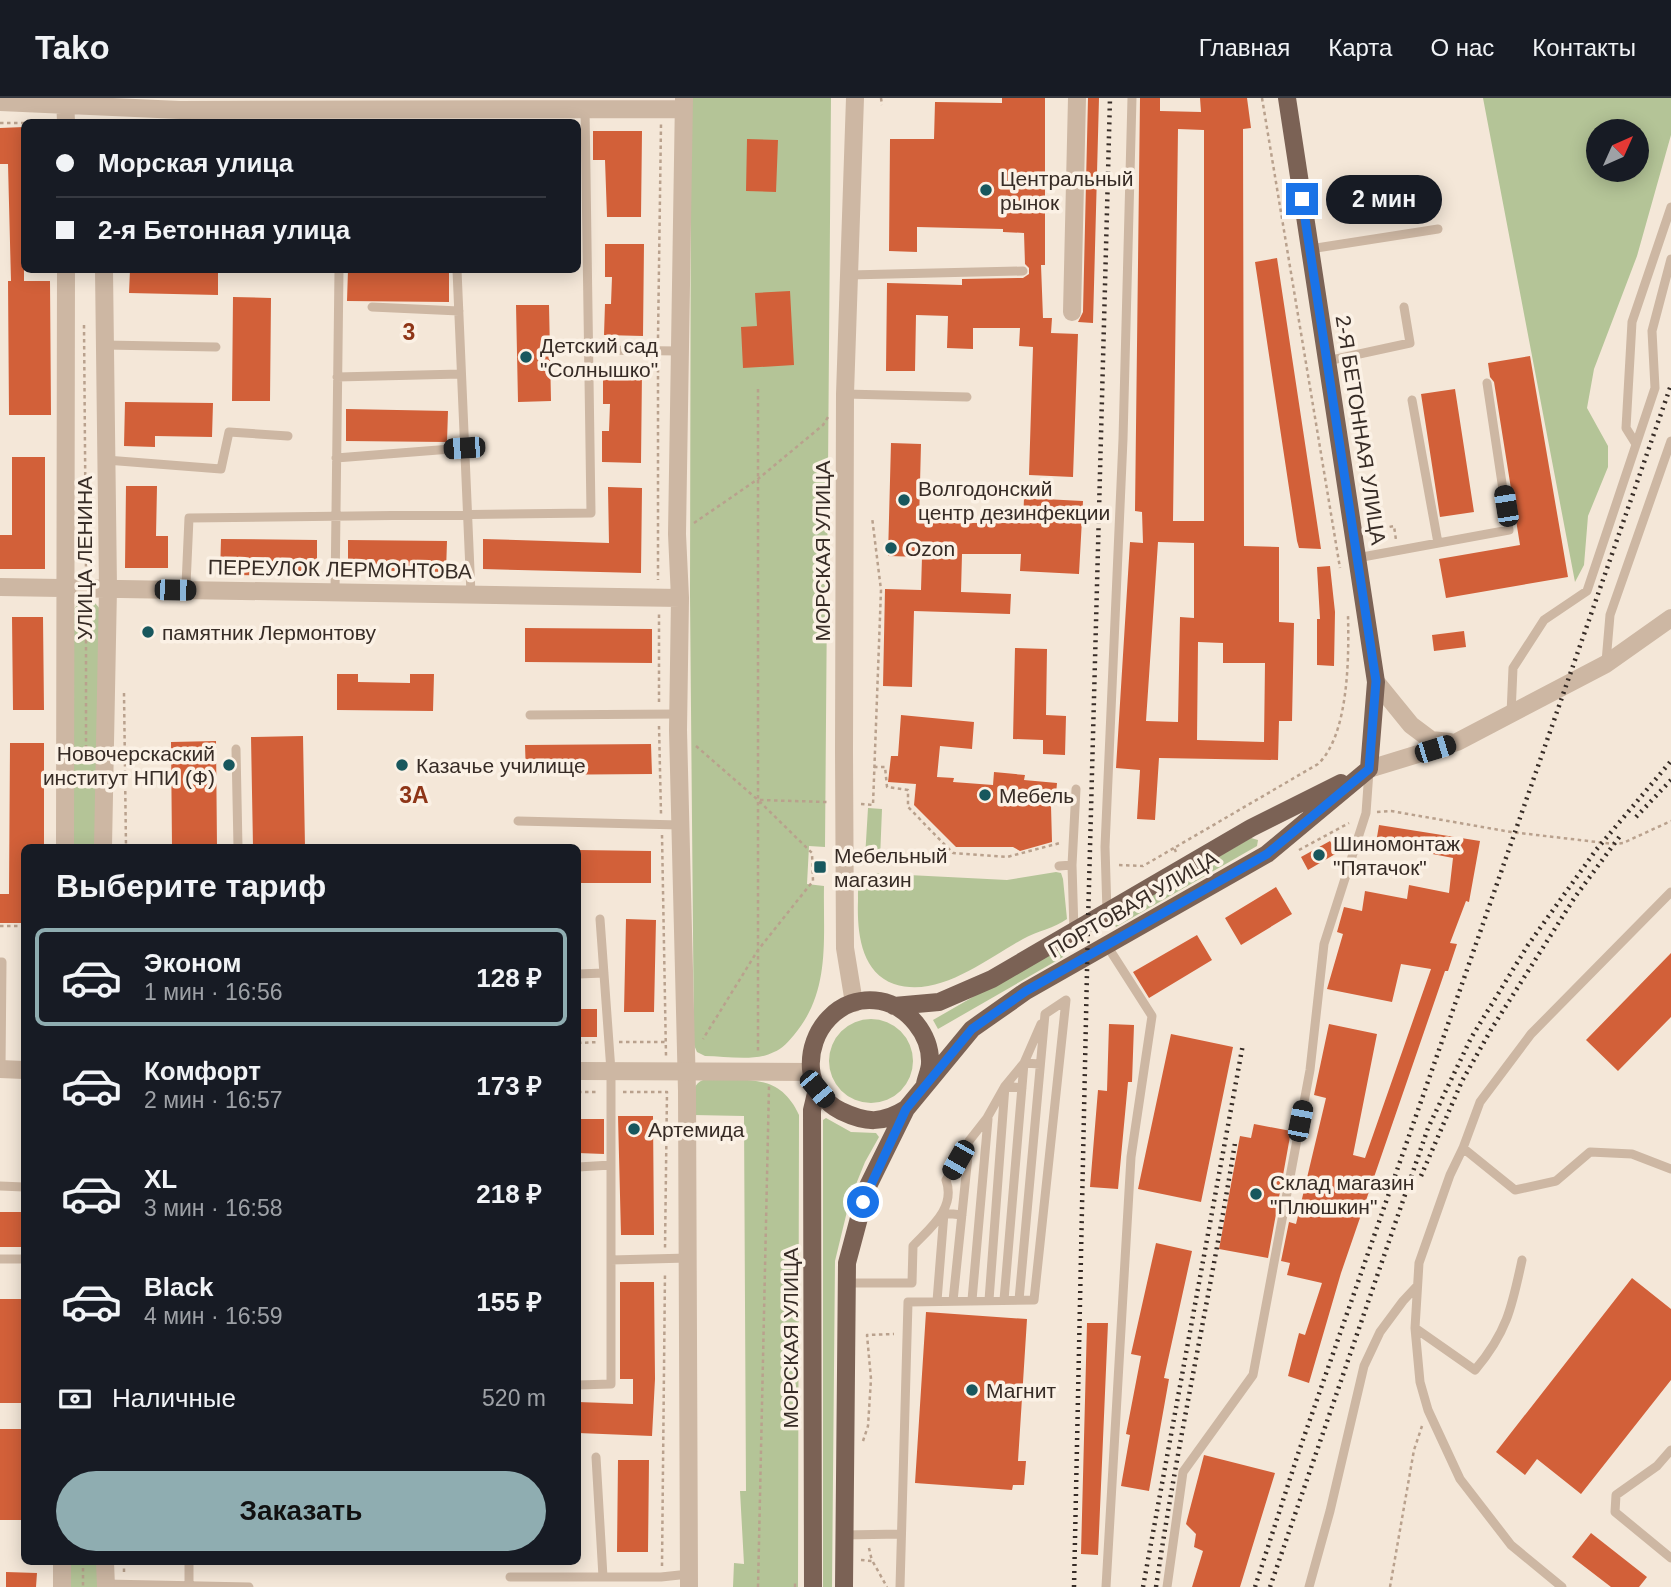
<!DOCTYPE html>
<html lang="ru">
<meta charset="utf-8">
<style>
:root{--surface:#171b24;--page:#242831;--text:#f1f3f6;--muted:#9ea1a6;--line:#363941;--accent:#8fadb1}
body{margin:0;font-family:Helvetica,sans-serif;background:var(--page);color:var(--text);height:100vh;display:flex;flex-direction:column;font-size:26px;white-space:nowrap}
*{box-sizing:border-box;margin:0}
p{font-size:23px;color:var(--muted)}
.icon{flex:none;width:38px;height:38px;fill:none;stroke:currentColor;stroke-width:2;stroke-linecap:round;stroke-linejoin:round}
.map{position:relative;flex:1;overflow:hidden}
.details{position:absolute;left:21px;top:746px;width:560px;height:721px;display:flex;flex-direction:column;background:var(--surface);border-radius:10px;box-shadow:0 4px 18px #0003}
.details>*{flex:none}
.top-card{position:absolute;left:21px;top:21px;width:560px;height:154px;border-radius:10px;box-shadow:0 4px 18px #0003;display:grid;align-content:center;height:154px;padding:0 35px;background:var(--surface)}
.needle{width:46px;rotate:45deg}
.buttons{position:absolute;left:1586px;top:21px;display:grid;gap:14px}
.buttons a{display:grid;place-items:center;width:63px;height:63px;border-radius:50%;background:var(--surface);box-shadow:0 4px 18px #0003;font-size:35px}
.end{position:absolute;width:32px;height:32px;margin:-16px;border:9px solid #1a73e8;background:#fff;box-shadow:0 0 0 4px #fff}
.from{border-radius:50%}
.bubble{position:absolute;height:49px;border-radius:24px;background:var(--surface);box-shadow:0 4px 18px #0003;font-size:23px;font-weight:800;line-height:49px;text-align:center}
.car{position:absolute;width:21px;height:42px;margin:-21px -10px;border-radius:9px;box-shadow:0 0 5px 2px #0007;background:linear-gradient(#222 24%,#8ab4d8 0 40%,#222 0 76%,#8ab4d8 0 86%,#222 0)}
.top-card b{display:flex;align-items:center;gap:24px;height:66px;font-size:26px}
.top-card b+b{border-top:2px solid var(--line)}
.top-card i{width:18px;height:18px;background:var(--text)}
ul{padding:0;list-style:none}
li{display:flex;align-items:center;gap:21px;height:98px;margin:0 14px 10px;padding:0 21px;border:4px solid transparent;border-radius:10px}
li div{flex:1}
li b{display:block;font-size:26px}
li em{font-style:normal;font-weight:800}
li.active{border-color:var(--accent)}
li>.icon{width:63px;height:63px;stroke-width:1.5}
h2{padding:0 35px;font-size:32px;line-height:84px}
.pay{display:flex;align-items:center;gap:18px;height:77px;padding:0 35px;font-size:26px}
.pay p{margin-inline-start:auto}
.cta{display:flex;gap:14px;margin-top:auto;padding:14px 35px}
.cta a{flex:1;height:80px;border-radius:42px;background:var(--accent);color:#111;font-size:28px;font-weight:800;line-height:80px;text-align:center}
header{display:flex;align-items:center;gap:42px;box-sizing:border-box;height:98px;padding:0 35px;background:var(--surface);border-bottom:2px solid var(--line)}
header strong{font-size:33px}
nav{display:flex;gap:38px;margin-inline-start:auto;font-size:24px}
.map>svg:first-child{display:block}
</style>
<header>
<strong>Tako</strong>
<nav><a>Главная</a><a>Карта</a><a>О нас</a><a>Контакты</a></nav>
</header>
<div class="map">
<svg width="1671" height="1489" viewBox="0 0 1671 1489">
<rect width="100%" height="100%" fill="#f4e7d8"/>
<!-- green -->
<path fill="#b4c497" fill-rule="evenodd" d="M691,0H831L825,749L809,748L807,786L824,788C823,841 831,893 794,937C789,943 782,951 774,954C755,964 726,958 705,958L697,954L694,947L690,498Z
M1483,0H1671V37L1637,158L1594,271L1587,310L1608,348V369L1588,418L1584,467L1575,484ZM1598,33H1636V72H1598Z
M80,504L95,505L101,512V749H72L74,511Z
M868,710L882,711L880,761L865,760Z
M1251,740L1258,742L1257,748L1116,829L1111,821Z
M1056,774L1061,775L1063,781L1067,821C1055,830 1037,833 1023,841C986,861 939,901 894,886C860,874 857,832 858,803C858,791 857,781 869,775L1007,782Z
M1058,850L1065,852L1063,859L938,931L933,922Z
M829 963a42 42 0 1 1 84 0a42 42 0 1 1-84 0Z
M703,982C744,983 779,973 799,1017L798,1489H733L734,1465L744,1466L740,1393H746L744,1018L693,1017C693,1004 689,988 703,982Z
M826,1020L851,1034L876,1035L879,1039L865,1064L850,1101L835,1163L832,1489H823V1022Z
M69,1463H97V1489H69Z"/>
<!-- building -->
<path fill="#d26039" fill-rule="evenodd" d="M1002,0H1045V167H1041L1043,220H1052L1051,235L1078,236L1073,379L1029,377L1033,249L1019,248L1020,230H973V251L947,250L948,218L916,217L915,273H886L887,185L962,187V181L1023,180L1029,176V170L1025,166L1024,135L1003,134V131L917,129V154L889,153L890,41H934L935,4L1002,5Z
M1088,0H1099L1093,225L1078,224L1083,214Z
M1140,0H1160V13L1201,14L1200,0H1247L1251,30L1243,31L1244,448L1279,449V524L1294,525L1292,623H1279L1278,662L1159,660L1155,722L1137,721L1140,672L1116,670L1130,444L1143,445L1142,414L1135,413ZM1178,31L1204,32V423H1173ZM1158,444L1194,445V520L1180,519L1178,624L1146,623ZM1198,544L1223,545V565H1265L1264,644L1197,642Z
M24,29V183H50L51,317H9L8,183H11L8,66H0V30Z
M593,33H642L641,119H607L605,62H593Z
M747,41L778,42L776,94L746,93Z
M605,146H644L643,238L604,237L605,206H611L612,179H605Z
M1277,160L1321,451L1299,450L1297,443L1255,164Z
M130,172H218V197L129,195Z
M348,172H449V204L347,203Z
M790,193L794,267L743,270L741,229L757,228L755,195Z
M233,199L271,200L270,303H232Z
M516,207H549L551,303L518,304Z
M1530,258L1568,479L1446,500L1439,461L1520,447L1494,284L1490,279L1488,265Z
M603,273H642L641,365L602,364V333H609L610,306H603Z
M1455,291L1474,414L1440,419L1421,296Z
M125,304L213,305L212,339L155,338V349L124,348Z
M346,311L448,313L447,344L346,343Z
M891,345L921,346L919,425H1023L1024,400L1083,403L1079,476L1020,473L1021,456H962L961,494L1011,496L1010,516L914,513L912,589L883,588L885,491L921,492L922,459L888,458Z
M12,359H45V471H0V437H12Z
M126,388H157L156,438H168V470H125Z
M608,389L642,390L641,475L483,471V441L609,445Z
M221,441L317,442V478L220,477Z
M348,442L447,443L446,474L348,472Z
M1330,468L1335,514L1334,568L1317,567V521H1320L1317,469Z
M12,519H43L44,612H13Z
M525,530L652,531V565L525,564Z
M1464,533L1466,549L1434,553L1432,537Z
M1015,550L1047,551L1046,617L1066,618L1065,657L1043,656V642L1013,641Z
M337,576H358V584L410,585V576H434L433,613L337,612Z
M901,617L974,624L972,651L940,648L937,679L954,680L953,684L993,687L994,674L1025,677L1024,682L1057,685L1055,708H1051L1052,744L1020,753L1013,749H956L914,707L916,686L888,684L891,658H898Z
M303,638L305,749H253L251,639Z
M216,643L217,749H172L171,644Z
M10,645H44V749H24V825H0V796H9Z
M651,646L652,676L526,677L525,647Z
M1379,727L1480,743L1469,804L1466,803L1450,845L1457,846L1448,873H1445L1341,1175L1309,1285L1288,1278L1299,1235L1305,1237L1322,1185L1287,1177L1290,1165L1281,1163L1289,1124L1296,1126L1326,1000L1314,997L1329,926L1377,936L1353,1057L1365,1060L1431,871L1401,866L1392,904L1327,891L1343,836L1337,834L1344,809L1362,813L1365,793L1407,801L1409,787L1449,795L1453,760L1376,745Z
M1330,743L1337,755L1308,772L1301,759Z
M578,752L651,753V785H578Z
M1276,789L1292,816L1241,847L1225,820Z
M626,821L656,822L654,914H624Z
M1197,837L1212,862L1149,900L1133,874Z
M1671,855V919L1618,973L1586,942Z
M578,911H597V939H578Z
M1109,926L1134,927L1132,984H1128L1118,1091L1090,1089L1098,992L1107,993Z
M1171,936L1233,949L1201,1104L1138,1091Z
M618,1018H653L654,1137H621Z
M578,1021H604V1056L578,1055Z
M1254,1026L1291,1033L1268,1160L1219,1151L1240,1038L1251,1040Z
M0,1114H24V1149H0Z
M1156,1145L1192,1153L1164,1280L1169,1281L1149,1393L1121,1388L1130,1337L1126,1336L1141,1258L1131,1256Z
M1632,1180L1671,1211V1282L1581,1396L1537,1361L1525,1377L1496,1354Z
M620,1184H654L655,1281L652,1338L578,1335V1304L633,1306V1281H620Z
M0,1201H24V1305H0Z
M926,1214L1027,1221L1018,1363H1026L1024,1387H1013L1012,1392L915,1385Z
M1087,1225H1108L1098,1457L1081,1456Z
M0,1331H24V1422H0Z
M1204,1357L1275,1375L1240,1489H1192L1203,1453L1194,1449L1196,1436L1186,1426Z
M618,1362H649L648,1454H617Z
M1591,1435L1647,1479L1639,1489H1611L1572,1459Z
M6,1474L37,1475L36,1489H6Z"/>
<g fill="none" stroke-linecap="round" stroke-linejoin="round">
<!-- path -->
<path stroke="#b9a18d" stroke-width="2.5" stroke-dasharray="3.5 3.5" stroke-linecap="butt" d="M881,0L882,7
M1262,0L1340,470
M0,25H24
M84,227L86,473
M658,240L661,26
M658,264V482
M758,291V956
M694,425L758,381L823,327L828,319
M1369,433L1394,428L1396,442
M86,507V662
M124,595L126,749
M659,604V516
M659,628L661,716
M696,648L758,702L812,755L813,783L758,852L703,941
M874,669H885L887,689L908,692V709L953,755L1007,759L1060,745L1061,747
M760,702L827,704
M861,706L873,707L881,492L872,419
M1377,714L1391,713L1511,734L1614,746L1623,745L1671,723
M662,737L666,958
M1299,752L1349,725
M1176,754L1174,750L1318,666C1349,637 1349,558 1348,518
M1119,767L1143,768L1174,750
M0,828H24
M619,944H665
M578,945L599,944
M578,994H599
M623,994H667L665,1150
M863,1343L868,1328L871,1281L867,1237L894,1236
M861,1462L872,1463L869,1450
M83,1463V1489
M873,1464L887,1489
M662,1468L665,1174
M124,1474V1463
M758,1489L769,988
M795,1489V1482
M1390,1489L1414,1352L1422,1328"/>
<!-- service -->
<path stroke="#cdb7a3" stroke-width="9" d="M1310,151L1438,131
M457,172L471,496
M849,177L1023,173
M372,209L459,213
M104,247L216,249
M589,252L680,253
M1327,263L1410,245L1404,209
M337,279L461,276
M845,296L967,299
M1412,302L1438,445
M1636,346L1626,330L1632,224L1671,109
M336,360L464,350
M106,362L221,371L229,334L288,338
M1357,460L1509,432L1487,285
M186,487L189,420L591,415L585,11
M335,494L339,172
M1606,564L1610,517L1671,343
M1511,616L1513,570L1544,522L1587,493L1655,290L1652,233L1671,161
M530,617L678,616
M236,651L238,749
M518,723L680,727
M1059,768L1072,767
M1107,814L1105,749L1123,341L1132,0
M1074,833L1072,767L1076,691
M1106,846L1152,918L1131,1059L1106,1489
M0,864H2L1,971
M578,876L604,875
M1463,1050L1515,1092L1556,1083L1590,1054L1632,1056L1671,1071
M578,1069L611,1067
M0,1088L24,1089
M0,1161H24
M611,1162L688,1160
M846,1185H912L913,1148C931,1129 956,1110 946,1082L969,1043L987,1020L1005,988L1024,965L1041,926
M972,1202L988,1021
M989,1202L1005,988L1022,990
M1004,1202L1024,965L1040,966
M937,1203L944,1115L962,1117
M953,1203L969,1048
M1415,1230L1475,1272C1507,1234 1512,1209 1522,1162
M578,1287L611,1286V973L600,821
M1671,1352L1657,1368L1616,1397L1615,1414L1671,1460
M596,1359L603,1479
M844,1437L901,1436
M510,1479H661L689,1476
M106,1486L249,1489
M189,1487V1463
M900,1489L908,1204L1034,1202L1066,902L1045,916L1019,1202
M1167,1489L1183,1374L1253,1277L1310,972L1324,846L1366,715L1369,673
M1309,1489L1330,1413L1364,1268L1380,1234L1403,1203L1417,1188
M1562,1489L1511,1447L1460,1381L1428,1312L1420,1284L1415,1230L1419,1165L1450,1077L1463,1050L1480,1004L1531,936L1671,794"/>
<!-- minor -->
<path stroke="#cdb7a3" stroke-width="18" d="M65,0L66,24
M684,0L677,436L680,500L678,632L687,993L689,1489
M0,4L180,12L683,11
M1072,214L1077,0
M0,489L680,500
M65,749L66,172
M103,749L108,490L104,172
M105,1463L106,1489
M62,1489V1463"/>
<!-- tertiary -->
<path stroke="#cdb7a3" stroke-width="18" d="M1376,584L1411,627L1431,642L1450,644
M1369,671L1457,644L1606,566L1671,520
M854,905L845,850L844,653L845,296L855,0
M0,971L24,972
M578,973L811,974"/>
<!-- primary -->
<path stroke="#7b6255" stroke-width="18" d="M1287,0L1376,584L1369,671
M894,908L939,904L992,881L1251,730L1341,685
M925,986C926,980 930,972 930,965C931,937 908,908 880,903C839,896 808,933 811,971C812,988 826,1006 841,1013C866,1025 882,1026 906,1011L972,931L1026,893L1267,756L1369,671
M813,1489L812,1012L817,991
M844,1489L847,1165L867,1090L906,1011"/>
<!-- rail -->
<path stroke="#372c26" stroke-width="4.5" stroke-dasharray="2 5" stroke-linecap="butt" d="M1636,719L1671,682
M1421,1078L1462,983L1492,930L1575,799L1620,738
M1074,1489L1088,825L1110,0
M1143,1489L1243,946
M1156,1489C1178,1340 1211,1194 1235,1045
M1255,1489L1298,1356L1671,287
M1270,1489L1428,1030L1471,940L1528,847L1596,752L1671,663"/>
</g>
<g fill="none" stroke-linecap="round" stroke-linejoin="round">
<!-- route -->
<path stroke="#1a73e8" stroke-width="9" d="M863,1104L906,1011L972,931L1026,893L1267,756L1369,671L1376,583L1302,101"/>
</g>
<!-- markers -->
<g fill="#18575d" stroke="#fbf1e5" stroke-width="2.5">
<circle cx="986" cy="92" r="7"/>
<circle cx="526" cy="259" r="7"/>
<circle cx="904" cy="402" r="7"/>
<circle cx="891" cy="450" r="7"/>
<circle cx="148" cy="534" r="7"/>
<circle cx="229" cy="667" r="7"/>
<circle cx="402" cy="667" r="7"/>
<circle cx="985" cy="697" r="7"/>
<circle cx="1319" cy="757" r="7"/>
<rect x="813" y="762" width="14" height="14" rx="3.5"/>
<circle cx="634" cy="1031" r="7"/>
<circle cx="1256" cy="1096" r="7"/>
<circle cx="972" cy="1292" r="7"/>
</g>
<g text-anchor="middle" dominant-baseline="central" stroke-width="7" stroke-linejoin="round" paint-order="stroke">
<!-- poi labels -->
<g font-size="21" fill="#372c26" stroke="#fbf1e5" text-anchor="start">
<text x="1000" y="80">Центральный<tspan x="1000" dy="24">рынок</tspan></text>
<text x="540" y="247">Детский сад<tspan x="540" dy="24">"Солнышко"</tspan></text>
<text x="918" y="390">Волгодонский<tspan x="918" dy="24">центр дезинфекции</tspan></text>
<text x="905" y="450">Ozon</text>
<text x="162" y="534">памятник Лермонтову</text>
<text x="215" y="655" text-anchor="end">Новочерскаский<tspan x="215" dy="24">институт НПИ (Ф)</tspan></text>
<text x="416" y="667">Казачье училище</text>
<text x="999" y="697">Мебель</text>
<text x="1333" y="745">Шиномонтаж<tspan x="1333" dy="24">"Пятачок"</tspan></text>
<text x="834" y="757">Мебельный<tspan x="834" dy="24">магазин</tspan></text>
<text x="648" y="1031">Артемида</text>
<text x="1270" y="1084">Склад магазин<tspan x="1270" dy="24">"Плюшкин"</tspan></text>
<text x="986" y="1292">Магнит</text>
</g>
<!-- street labels -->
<g font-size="21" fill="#372c26" stroke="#fbf1e5">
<text transform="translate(1361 332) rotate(81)">2-Я БЕТОННАЯ УЛИЦА</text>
<text transform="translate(822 453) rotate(-90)">МОРСКАЯ УЛИЦА</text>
<text transform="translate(84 460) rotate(-90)">УЛИЦА ЛЕНИНА</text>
<text transform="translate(340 471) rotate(1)">ПЕРЕУЛОК ЛЕРМОНТОВА</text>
<text transform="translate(1133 806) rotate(-30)">ПОРТОВАЯ УЛИЦА</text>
<text transform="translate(790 1240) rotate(-90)">МОРСКАЯ УЛИЦА</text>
</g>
<!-- neighbourhood labels -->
<g font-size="23" font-weight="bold" fill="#8e3517" stroke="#fbf1e5">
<text x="409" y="234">3</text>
<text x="414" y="697">3А</text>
</g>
</g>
</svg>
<div class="buttons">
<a><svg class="needle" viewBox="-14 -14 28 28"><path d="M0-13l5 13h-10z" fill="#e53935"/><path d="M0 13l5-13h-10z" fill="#9ea1a6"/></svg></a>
</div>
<i class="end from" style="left:863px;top:1104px"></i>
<i class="end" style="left:1302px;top:101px"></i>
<div class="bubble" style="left:1326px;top:77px;width:116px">2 мин</div>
<i class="car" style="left:464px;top:350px;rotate:266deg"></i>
<i class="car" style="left:1506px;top:408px;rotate:351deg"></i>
<i class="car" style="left:175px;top:492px;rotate:91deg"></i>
<i class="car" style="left:1435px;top:651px;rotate:73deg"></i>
<i class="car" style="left:817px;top:991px;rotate:140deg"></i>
<i class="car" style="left:1300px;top:1023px;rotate:11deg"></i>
<i class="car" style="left:958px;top:1062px;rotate:210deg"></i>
<div class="top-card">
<b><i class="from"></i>Морская улица</b>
<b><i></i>2-я Бетонная улица</b>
</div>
<section class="details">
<h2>Выберите тариф</h2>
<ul>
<li class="active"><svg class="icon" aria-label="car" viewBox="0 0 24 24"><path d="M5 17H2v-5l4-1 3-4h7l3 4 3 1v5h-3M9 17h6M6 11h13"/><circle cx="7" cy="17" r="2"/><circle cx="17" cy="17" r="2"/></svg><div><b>Эконом</b><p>1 мин · 16:56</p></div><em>128 ₽</em></li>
<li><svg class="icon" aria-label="car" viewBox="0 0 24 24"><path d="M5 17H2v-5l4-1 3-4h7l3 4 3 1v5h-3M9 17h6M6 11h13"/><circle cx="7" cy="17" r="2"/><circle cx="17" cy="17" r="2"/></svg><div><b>Комфорт</b><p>2 мин · 16:57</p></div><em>173 ₽</em></li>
<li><svg class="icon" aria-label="car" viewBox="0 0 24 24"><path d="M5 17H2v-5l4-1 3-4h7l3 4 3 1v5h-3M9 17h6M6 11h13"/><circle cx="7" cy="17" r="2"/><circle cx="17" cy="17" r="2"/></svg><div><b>XL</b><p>3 мин · 16:58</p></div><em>218 ₽</em></li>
<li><svg class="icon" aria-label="car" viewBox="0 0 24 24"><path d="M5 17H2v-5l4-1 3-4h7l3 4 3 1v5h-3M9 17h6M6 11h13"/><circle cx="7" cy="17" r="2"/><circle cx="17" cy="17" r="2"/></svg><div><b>Black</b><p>4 мин · 16:59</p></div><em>155 ₽</em></li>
</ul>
<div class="pay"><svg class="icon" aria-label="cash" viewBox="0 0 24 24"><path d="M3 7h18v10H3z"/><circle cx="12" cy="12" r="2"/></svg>Наличные<p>520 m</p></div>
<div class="cta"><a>Заказать</a></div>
</section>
</div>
